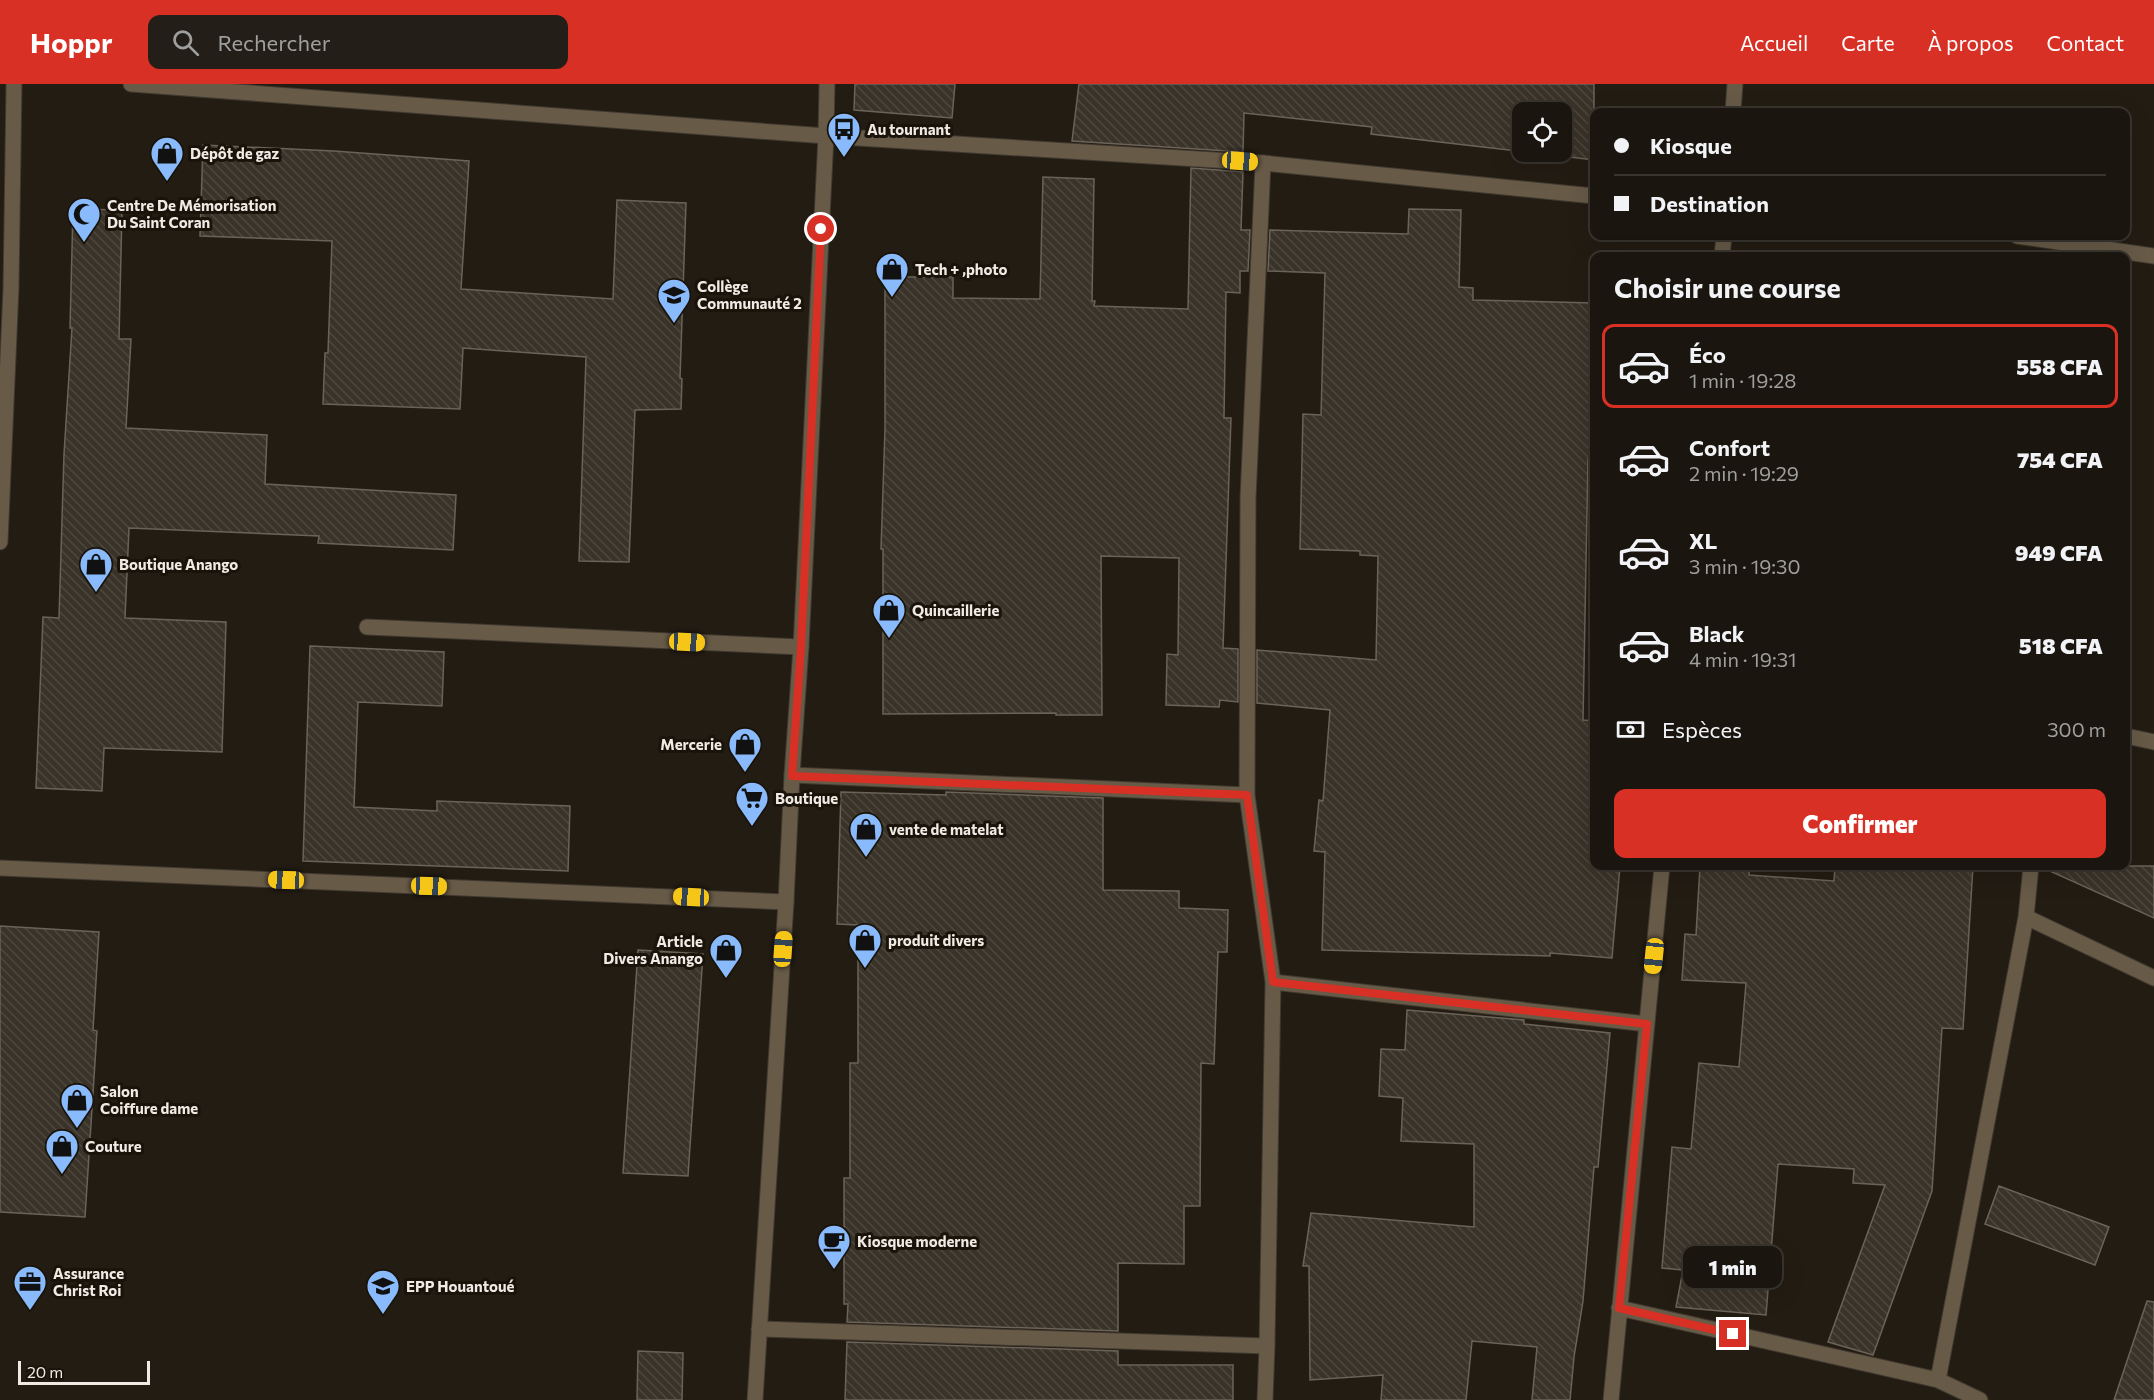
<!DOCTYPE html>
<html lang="fr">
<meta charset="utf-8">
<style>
:root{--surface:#1a150e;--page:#231e17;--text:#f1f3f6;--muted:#9f9f9e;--line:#38342e;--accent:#d93025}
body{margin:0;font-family:Commissioner,sans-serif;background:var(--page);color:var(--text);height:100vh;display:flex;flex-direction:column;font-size:22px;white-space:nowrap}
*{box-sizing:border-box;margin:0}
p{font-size:20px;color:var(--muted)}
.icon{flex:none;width:33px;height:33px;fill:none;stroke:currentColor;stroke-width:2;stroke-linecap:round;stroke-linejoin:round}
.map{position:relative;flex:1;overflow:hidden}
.side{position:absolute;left:1590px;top:168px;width:540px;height:618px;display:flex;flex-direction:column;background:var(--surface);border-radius:12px;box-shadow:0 6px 24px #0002,0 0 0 2px var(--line)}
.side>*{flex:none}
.guide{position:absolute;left:1590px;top:24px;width:540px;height:132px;border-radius:12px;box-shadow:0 6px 24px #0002,0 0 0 2px var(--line);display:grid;align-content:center;height:132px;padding:0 24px;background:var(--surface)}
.controls{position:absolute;left:1512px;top:18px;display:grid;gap:12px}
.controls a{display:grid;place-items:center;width:60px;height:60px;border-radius:12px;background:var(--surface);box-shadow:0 6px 24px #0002,0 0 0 2px var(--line);font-size:30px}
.scale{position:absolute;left:18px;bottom:15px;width:132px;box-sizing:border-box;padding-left:6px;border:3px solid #efeae4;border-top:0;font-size:16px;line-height:21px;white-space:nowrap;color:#efeae4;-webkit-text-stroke:4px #19130a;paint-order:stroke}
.end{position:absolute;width:27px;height:27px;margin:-14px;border:8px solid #d93025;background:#fff;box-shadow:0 0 0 3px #fff}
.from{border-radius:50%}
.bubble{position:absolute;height:42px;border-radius:12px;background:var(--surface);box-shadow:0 6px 24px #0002,0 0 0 2px var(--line);font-size:20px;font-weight:800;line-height:42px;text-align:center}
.car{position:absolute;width:18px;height:36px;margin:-18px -9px;border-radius:8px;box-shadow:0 0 4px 2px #0007;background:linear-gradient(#f5c518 24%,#345 0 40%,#f5c518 0 76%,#345 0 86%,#f5c518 0)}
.guide b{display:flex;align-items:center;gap:21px;height:57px;font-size:22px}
.guide b+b{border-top:2px solid var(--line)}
.guide i{width:15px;height:15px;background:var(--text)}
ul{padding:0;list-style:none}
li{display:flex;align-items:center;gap:18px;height:84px;margin:0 12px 9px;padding:0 12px;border:3px solid transparent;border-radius:12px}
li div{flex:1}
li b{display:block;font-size:22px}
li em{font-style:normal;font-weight:800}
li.selected{border-color:var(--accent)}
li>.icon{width:54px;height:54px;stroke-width:1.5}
h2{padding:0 24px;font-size:27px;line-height:72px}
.pay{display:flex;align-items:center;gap:15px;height:66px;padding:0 24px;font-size:22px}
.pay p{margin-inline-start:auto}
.cta{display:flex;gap:12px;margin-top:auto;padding:12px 24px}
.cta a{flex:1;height:69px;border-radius:12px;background:var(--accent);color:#fff;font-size:24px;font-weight:800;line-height:69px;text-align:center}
header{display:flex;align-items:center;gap:36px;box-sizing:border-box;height:84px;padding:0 30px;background:var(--accent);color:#fff}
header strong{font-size:28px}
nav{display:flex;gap:33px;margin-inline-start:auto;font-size:21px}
.search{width:420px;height:54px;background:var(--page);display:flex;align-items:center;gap:15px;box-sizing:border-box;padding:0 21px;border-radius:12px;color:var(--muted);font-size:22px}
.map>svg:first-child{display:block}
</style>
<header>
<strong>Hoppr</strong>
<div class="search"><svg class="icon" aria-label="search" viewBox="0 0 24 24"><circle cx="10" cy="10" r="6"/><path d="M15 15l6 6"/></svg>Rechercher</div>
<nav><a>Accueil</a><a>Carte</a><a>À propos</a><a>Contact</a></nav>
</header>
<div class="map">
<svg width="2154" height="1316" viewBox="0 0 2154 1316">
<defs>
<pattern id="building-back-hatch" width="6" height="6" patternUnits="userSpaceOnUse" patternTransform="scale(1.5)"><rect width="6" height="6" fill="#3a3329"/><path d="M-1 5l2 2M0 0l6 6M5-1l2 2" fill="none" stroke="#4d473e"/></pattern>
</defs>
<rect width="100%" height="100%" fill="#231c13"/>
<!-- building -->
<path fill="url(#building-back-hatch)" stroke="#6b6358" stroke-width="1.5" fill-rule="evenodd" d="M855,0H955L952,34L854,26Z
M1079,0H1594V76L1371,50L1372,43L1244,29L1243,68L1072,57ZM1522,28H1562V68H1522Z
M203,61L334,67L469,77L461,205L613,215L617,116L686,119L680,294L682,295L681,325L635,326L629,478L579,477L586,273L463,264L460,325L323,320L325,269H328L332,157L200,152Z
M1191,84L1243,88L1241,146H1250L1248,187H1240V209L1226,208L1224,334H1231L1223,564L1238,565V618L1220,616L1219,623L1166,621L1167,570L1178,571L1179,474L1101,472L1102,631H1056V629L883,630V465H881L885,345V193H953V214L1040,215L1043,93L1094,95L1092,217H1095L1094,222L1188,225Z
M73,125L122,126L119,255H131L126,344L267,351L265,400L456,411L453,466L318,459L319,452L129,444L125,534L226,538L222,668L104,664L102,707L36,704L43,533L59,534L64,370L72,244H70Z
M1409,125L1461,126L1459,203L1473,204V216L1594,219V375H1588L1583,636L1594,637V782H1620L1612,874L1550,869V872L1322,866L1325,768L1314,767L1319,716L1323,717L1330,626L1257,619V566L1376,576L1378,472L1360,471V467L1300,465L1303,330L1321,331L1325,189L1268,187L1270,146L1408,150Z
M310,562L444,568L442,622L358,618L354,723L437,727V717L570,722L568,787L303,777Z
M841,708L946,711V708L1103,714V806L1179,807V824L1228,826L1227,868H1218L1214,980L1201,979L1200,1122H1184V1180L1118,1179V1247L847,1238L848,1220H844V1094H850V979H858V841L837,840Z
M1700,782H1749V791L1834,797L1835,782H1973L1963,945L1942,944L1932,1107L1873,1271L1828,1258L1885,1101L1853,1099L1854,1085L1778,1080L1766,1231L1676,1223L1683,1186L1662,1184L1672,1063L1691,1065L1699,979L1739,983L1746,899L1682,896L1685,850L1696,851Z
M2041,782H2154V834L2041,783Z
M0,842L99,848L93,946L97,947L85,1133L0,1128Z
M638,866L703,870L688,1092L623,1089Z
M1407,926L1524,936V940L1610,949L1598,1083H1594L1583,1217L1574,1273L1570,1316H1532L1537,1263L1472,1257L1466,1316H1381L1383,1291L1310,1296L1309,1182H1303L1311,1129L1474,1143V1060L1401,1057L1403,1014L1379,1012L1381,965L1405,966Z
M1999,1102L2109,1143L2095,1181L1985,1140Z
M2147,1217L2154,1218V1316H2114Z
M847,1258L1118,1267V1281H1233V1316H845Z
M638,1267L683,1269L682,1316H637Z"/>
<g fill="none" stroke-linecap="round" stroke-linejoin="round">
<defs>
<path id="minor" d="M131,0L826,52
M1733,28L1735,0
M1263,79L1248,414L1247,711L1273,898L1267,1262L1265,1316
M1722,172L1724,152
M0,458L11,204L14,0
M367,543L801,563
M2126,652L2154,658
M792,691L1247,711
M0,784L786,818
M2026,833L2154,894
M1273,898L1647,940
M1619,1224L1938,1296L1980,1316
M759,1245L1267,1262
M1938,1296L2026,833L2031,782
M1611,1316L1662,782"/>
<path id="tertiary" d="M826,52L1263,79L1594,112
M2017,152L2154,172
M755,1316L786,818L792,691L801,563L826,52L827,0"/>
</defs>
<!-- minor casing -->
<use href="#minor" stroke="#403930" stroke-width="17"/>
<!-- tertiary casing -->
<use href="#tertiary" stroke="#403930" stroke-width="17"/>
<!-- minor -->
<use href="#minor" stroke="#675a47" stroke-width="15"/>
<!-- tertiary -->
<use href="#tertiary" stroke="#675a47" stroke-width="15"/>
</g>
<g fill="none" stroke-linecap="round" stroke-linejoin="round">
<!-- route -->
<path stroke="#d93025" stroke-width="8" d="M821,145L801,563L792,692L1247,711L1273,898L1647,940L1619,1224L1733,1250"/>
</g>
<!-- icons -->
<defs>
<symbol id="bus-pin" viewBox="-11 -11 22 30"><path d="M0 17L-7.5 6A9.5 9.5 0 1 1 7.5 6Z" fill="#89bafc" stroke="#19130a"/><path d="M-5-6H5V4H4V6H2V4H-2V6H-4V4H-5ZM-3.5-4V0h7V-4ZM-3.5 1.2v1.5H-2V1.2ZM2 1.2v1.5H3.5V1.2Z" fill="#111"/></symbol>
<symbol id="shop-pin" viewBox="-11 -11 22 30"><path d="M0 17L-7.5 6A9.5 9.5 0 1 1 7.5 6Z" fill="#89bafc" stroke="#19130a"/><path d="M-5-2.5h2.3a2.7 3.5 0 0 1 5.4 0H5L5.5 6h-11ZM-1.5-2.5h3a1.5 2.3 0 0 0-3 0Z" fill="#111"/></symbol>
<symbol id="mosque-pin" viewBox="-11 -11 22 30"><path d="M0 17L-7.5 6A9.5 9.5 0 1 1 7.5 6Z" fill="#89bafc" stroke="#19130a"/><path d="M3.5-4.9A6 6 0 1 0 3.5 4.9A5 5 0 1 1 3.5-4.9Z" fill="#111"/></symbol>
<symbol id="school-pin" viewBox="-11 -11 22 30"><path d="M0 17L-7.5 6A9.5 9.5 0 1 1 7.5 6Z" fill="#89bafc" stroke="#19130a"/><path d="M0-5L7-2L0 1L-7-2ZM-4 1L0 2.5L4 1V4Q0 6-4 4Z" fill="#111"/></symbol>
<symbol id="supermarket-pin" viewBox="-11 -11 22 30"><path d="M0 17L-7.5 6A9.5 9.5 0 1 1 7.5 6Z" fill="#89bafc" stroke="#19130a"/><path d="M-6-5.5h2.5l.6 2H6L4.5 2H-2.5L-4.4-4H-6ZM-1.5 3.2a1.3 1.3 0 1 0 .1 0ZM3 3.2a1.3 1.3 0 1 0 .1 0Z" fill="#111"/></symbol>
<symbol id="cafe-pin" viewBox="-11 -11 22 30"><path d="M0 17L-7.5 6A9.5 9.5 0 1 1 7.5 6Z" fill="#89bafc" stroke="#19130a"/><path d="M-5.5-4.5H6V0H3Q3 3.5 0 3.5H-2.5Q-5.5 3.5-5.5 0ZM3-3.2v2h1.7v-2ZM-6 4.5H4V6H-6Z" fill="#111"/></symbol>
<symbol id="office-pin" viewBox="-11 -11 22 30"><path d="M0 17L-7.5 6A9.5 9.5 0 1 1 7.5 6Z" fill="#89bafc" stroke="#19130a"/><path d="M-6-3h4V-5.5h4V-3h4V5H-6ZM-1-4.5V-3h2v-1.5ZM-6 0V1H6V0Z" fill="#111"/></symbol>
</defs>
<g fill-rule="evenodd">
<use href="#bus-pin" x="825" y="26" width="38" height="52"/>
<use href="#shop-pin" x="148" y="50" width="38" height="52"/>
<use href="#mosque-pin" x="65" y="111" width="38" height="52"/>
<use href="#shop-pin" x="873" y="166" width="38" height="52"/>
<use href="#school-pin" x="655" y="192" width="38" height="52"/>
<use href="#shop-pin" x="77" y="461" width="38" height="52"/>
<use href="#shop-pin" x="870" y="507" width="38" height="52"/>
<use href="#shop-pin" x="726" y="641" width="38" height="52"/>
<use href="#supermarket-pin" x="733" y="695" width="38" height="52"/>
<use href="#shop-pin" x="847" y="726" width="38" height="52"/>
<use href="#shop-pin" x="846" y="837" width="38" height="52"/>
<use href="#shop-pin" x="707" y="847" width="38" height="52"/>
<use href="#shop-pin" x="58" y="997" width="38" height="52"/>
<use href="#shop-pin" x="43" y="1043" width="38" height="52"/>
<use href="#cafe-pin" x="815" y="1138" width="38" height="52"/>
<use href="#office-pin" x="11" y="1179" width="38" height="52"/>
<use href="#school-pin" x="364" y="1183" width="38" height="52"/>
</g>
<g text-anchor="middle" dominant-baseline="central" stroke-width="6" stroke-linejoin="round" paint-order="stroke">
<!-- poi labels -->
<g font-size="15" font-weight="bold" fill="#efeae4" stroke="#19130a" text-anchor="start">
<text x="867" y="45">Au tournant</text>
<text x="190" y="69">Dépôt de gaz</text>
<text x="107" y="121">Centre De Mémorisation<tspan x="107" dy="17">Du Saint Coran</tspan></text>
<text x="915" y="185">Tech + ,photo</text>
<text x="697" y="202">Collège<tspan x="697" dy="17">Communauté 2</tspan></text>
<text x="119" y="480">Boutique Anango</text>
<text x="912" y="526">Quincaillerie</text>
<text x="722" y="660" text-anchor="end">Mercerie</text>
<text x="775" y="714">Boutique</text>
<text x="889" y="745">vente de matelat</text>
<text x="888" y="856">produit divers</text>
<text x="703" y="857" text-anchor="end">Article<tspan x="703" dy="17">Divers Anango</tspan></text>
<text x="100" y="1007">Salon<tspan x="100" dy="17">Coiffure dame</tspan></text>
<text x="85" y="1062">Couture</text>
<text x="857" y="1157">Kiosque moderne</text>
<text x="53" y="1189">Assurance<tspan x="53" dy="17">Christ Roi</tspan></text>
<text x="406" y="1202">EPP Houantoué</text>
</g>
</g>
</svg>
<div class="controls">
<a><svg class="icon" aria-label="locate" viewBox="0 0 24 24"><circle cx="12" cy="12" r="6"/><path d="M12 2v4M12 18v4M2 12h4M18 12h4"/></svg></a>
</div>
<div class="scale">20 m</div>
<i class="end from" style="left:821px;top:145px"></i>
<i class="end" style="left:1733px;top:1250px"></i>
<div class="bubble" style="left:1683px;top:1162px;width:99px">1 min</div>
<i class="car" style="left:1240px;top:77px;rotate:94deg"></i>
<i class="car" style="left:687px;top:558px;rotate:93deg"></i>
<i class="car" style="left:286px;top:796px;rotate:272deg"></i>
<i class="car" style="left:429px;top:802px;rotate:92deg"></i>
<i class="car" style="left:691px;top:813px;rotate:273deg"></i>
<i class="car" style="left:783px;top:865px;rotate:4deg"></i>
<i class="car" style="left:1654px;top:872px;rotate:186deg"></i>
<div class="guide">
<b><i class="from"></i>Kiosque</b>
<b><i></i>Destination</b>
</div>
<section class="side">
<h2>Choisir une course</h2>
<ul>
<li class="selected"><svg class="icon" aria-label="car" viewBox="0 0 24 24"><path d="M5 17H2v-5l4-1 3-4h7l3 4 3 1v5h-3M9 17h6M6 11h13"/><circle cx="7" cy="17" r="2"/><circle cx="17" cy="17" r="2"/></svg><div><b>Éco</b><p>1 min · 19:28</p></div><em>558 CFA</em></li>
<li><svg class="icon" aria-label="car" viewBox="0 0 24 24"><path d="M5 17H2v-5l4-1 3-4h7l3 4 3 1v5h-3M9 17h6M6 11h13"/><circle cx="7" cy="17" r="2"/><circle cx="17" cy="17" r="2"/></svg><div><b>Confort</b><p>2 min · 19:29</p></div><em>754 CFA</em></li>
<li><svg class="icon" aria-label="car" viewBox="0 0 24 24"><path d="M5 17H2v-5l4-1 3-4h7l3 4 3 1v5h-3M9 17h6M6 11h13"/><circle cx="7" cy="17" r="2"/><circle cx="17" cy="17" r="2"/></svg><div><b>XL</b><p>3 min · 19:30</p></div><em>949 CFA</em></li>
<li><svg class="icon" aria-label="car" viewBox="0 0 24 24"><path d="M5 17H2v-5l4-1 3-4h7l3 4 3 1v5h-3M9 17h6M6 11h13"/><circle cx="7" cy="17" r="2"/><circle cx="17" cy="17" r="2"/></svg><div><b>Black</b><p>4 min · 19:31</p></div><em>518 CFA</em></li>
</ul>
<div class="pay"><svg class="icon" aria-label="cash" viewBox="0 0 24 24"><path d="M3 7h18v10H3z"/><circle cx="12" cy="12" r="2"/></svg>Espèces<p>300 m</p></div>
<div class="cta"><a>Confirmer</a></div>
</section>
</div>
